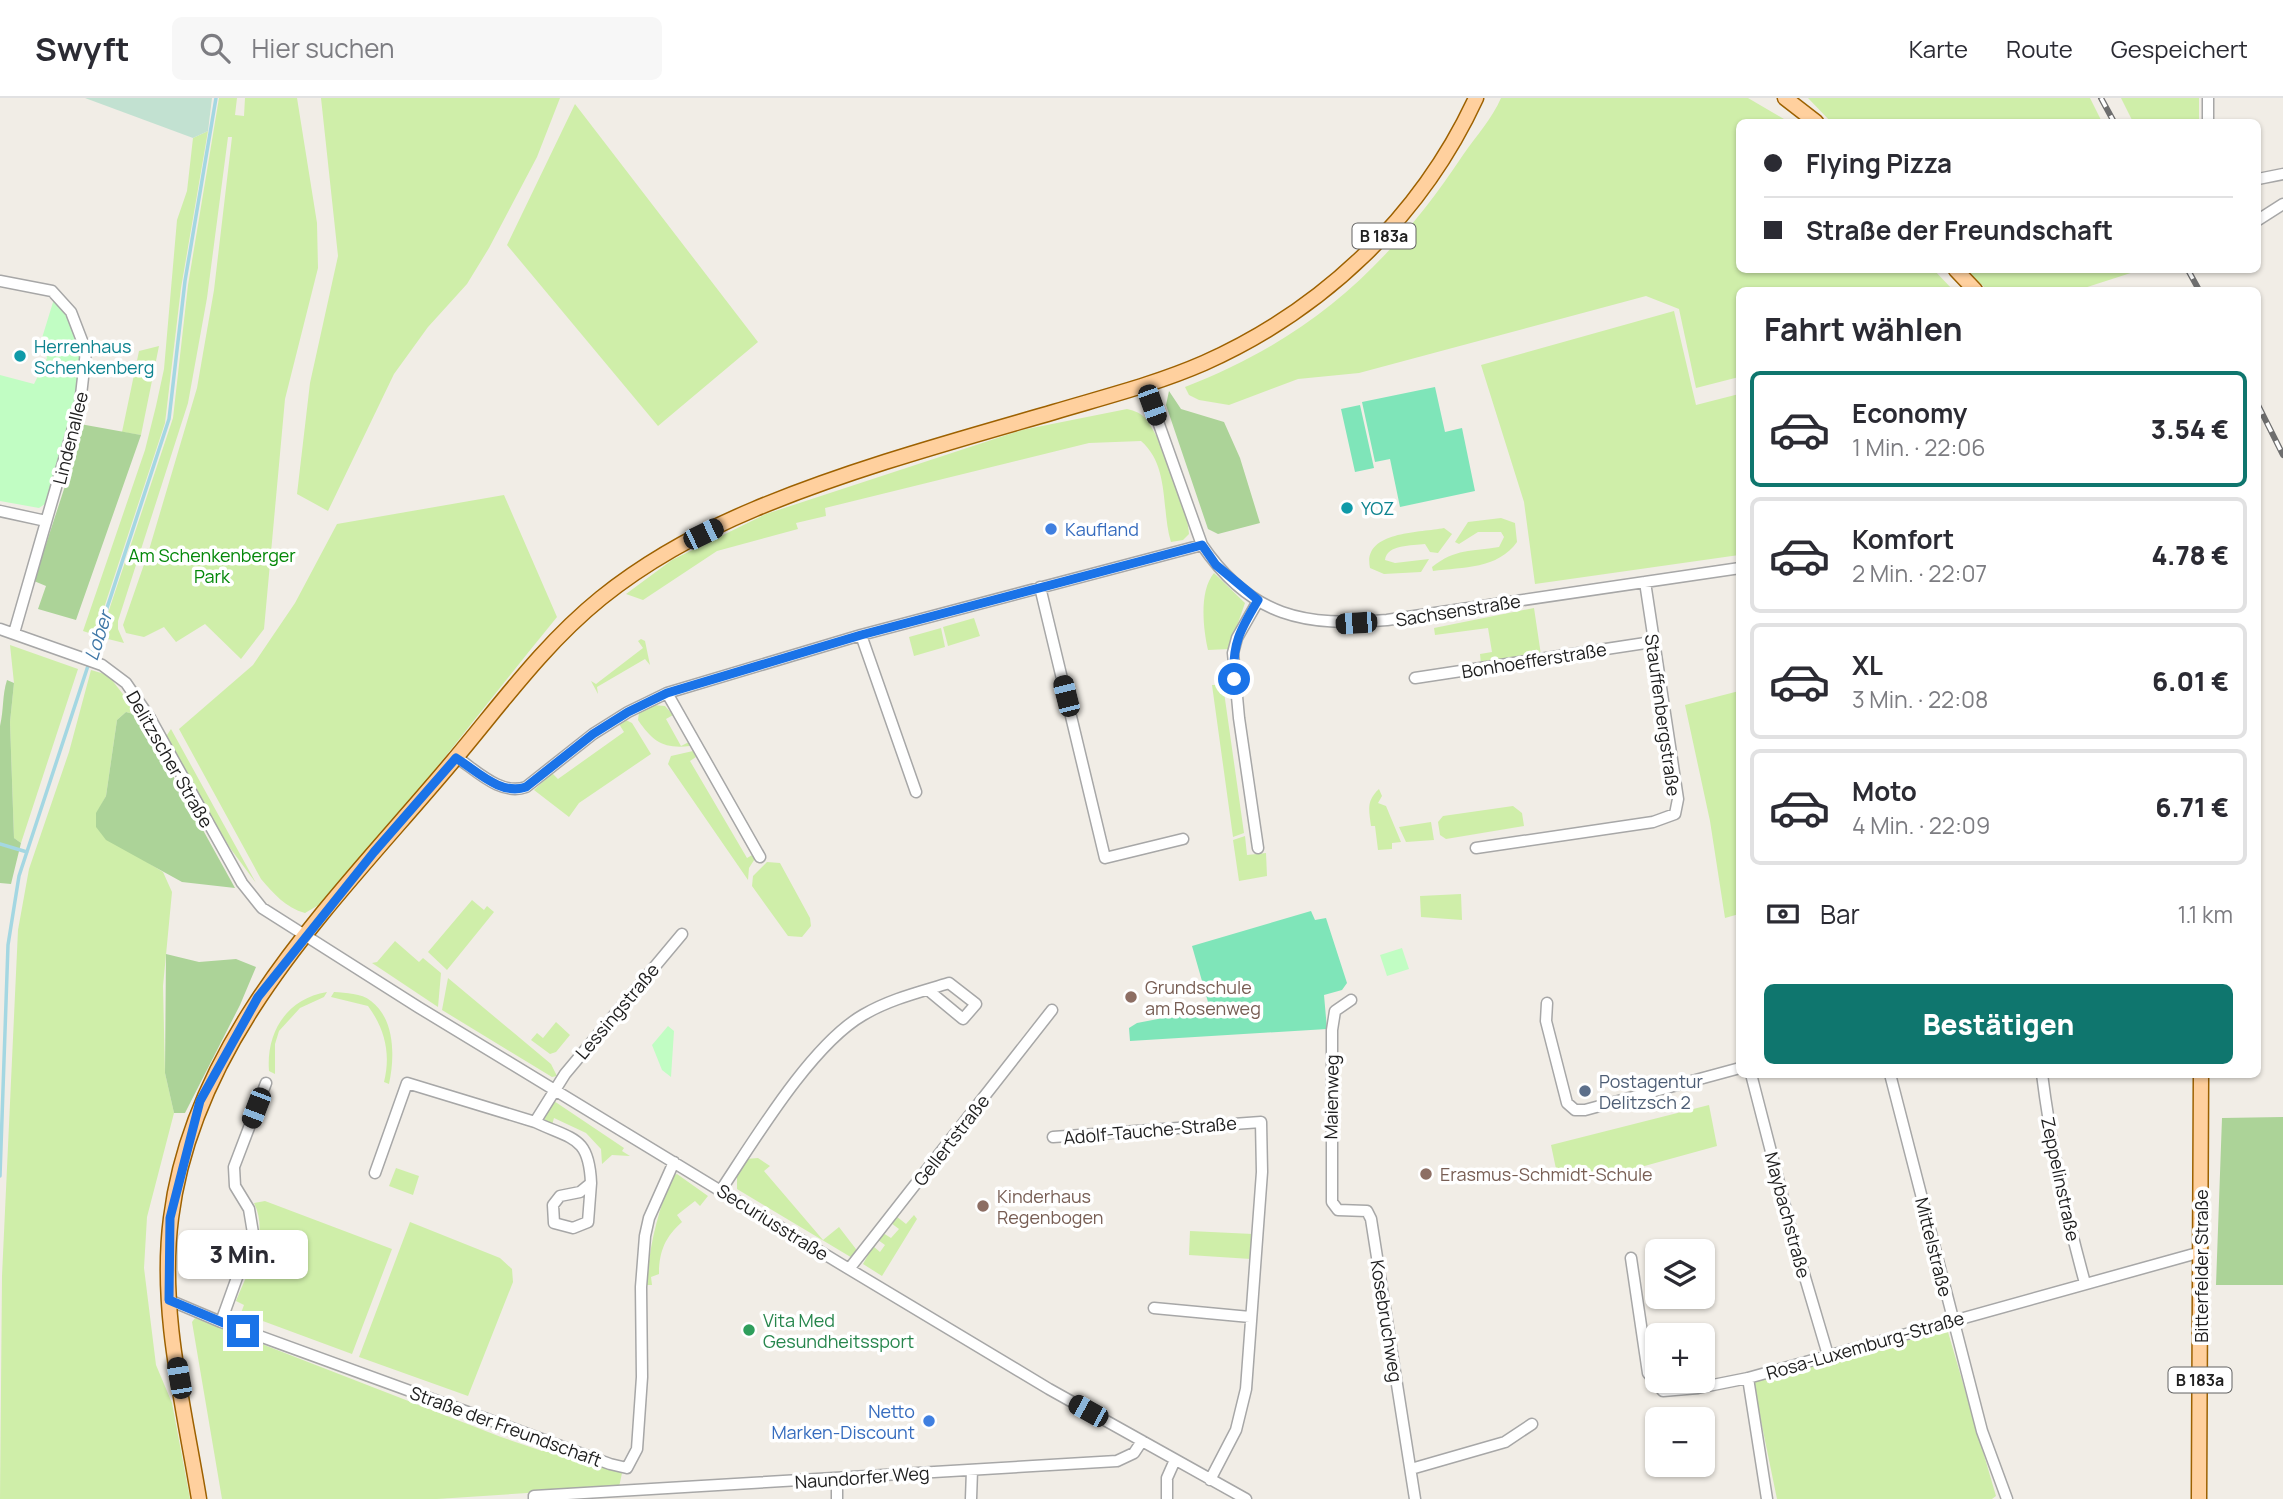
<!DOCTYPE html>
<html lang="de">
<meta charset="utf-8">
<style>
:root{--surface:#fff;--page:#f7f7f7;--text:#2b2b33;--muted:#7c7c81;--line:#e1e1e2;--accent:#0f766e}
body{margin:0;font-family:Manrope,sans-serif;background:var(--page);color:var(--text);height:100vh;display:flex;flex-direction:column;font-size:26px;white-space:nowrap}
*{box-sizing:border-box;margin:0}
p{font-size:23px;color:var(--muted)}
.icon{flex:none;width:38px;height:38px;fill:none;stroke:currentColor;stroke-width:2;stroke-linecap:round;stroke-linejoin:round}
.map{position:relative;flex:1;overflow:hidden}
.panel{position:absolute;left:1736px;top:189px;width:525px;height:791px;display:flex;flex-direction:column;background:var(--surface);border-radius:10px;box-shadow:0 2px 5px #0004}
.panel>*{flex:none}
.guide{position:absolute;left:1736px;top:21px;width:525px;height:154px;border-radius:10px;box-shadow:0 2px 5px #0004;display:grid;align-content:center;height:154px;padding:0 28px;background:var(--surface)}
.tools{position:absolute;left:1645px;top:1141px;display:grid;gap:14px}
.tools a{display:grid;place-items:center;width:70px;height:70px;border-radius:10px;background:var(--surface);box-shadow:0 2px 5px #0004;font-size:35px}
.end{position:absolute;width:32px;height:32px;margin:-16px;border:9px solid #1a73e8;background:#fff;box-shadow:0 0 0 4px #fff}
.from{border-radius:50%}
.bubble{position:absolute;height:49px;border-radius:10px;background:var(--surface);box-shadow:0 2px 5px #0004;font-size:23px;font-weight:800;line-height:49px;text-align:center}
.car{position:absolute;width:21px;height:42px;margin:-21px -10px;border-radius:9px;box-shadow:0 0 5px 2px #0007;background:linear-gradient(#222 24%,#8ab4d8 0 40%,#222 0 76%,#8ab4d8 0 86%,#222 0)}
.guide b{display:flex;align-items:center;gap:24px;height:66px;font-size:26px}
.guide b+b{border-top:2px solid var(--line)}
.guide i{width:18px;height:18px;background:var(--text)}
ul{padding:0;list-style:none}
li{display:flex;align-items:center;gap:21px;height:116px;margin:0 14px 10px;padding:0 14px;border:4px solid var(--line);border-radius:10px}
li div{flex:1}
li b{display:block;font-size:26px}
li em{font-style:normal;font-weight:800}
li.active{border-color:var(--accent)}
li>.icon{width:63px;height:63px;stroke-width:1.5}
h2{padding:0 28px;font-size:32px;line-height:84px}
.pay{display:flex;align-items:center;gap:18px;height:77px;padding:0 28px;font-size:26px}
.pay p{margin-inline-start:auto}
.cta{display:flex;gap:14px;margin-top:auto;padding:14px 28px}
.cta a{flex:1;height:80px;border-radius:10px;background:var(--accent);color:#fff;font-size:28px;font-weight:800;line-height:80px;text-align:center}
header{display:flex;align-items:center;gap:42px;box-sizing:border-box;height:98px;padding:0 35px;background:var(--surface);border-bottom:2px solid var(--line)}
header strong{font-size:33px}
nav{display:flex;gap:38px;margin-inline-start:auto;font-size:24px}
.search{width:490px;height:63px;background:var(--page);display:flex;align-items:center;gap:18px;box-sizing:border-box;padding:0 24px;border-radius:10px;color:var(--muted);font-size:26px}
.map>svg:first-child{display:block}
</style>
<header>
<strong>Swyft</strong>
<div class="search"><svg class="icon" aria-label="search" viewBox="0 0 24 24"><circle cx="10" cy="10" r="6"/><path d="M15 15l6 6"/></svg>Hier suchen</div>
<nav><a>Karte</a><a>Route</a><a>Gespeichert</a></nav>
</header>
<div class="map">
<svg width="2283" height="1401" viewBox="0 0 2283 1401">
<rect width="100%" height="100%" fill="#f1ede6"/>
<!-- grass -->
<path fill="#cfeea9" d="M219,0H237L235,17L244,18L245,0H297L317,125L318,170L285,301L264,531L241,561L205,526L176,544L164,529L144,539L126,535L123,527L149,452L197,290L214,192L232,39H228L207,200L188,305L118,523V531L124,545L100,539L173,320L188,187Z
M321,0H560L537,59L489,150L467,186L428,229L394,276L328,413L297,396L310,285L338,158Z
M1501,0H1748L1789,24H1740V172H1934L1953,192H1740L1739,279L1696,290L1679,211L1646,198L1359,275L1298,281L1229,307L1199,302L1189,297L1185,289C1311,240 1389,168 1463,57C1476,38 1492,21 1501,0Z
M1808,0H2090L2102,24H1831Z
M2121,0H2199V24H2133Z
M575,6L758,244L658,328L507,147Z
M208,33L181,190L165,325L95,537L83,533L145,352L156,308L164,271L177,122L187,93L193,40Z
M1967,172H2140L2078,192H1987Z
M1674,213L1696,307L1739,296V457L1535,486L1524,404L1481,267Z
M159,248L141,337L122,334L139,253Z
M1127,311C1135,313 1141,315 1146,321C1163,344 1187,407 1189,436L1183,442L1171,444C1161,412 1170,368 1141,343L1089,345L825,410L826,418L796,425L798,431L717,453L643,502L626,496L672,462L766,416L1022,332Z
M504,397L557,519C478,616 402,716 320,811L317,808L305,815C286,810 273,795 261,781L179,631L253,567L295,505L337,426Z
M1501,420L1515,425L1517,444C1498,471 1463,469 1433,473L1432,469C1456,450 1471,454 1499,449L1504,439L1501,434H1478L1459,446L1455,444L1468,424Z
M1444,430L1452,436L1438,455L1430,454L1425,446C1412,448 1387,446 1385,462L1395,465L1429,461L1421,474L1384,476L1370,470C1362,433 1419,435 1444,430Z
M1214,475L1245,505L1229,551L1208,552C1203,530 1199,493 1214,475Z
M1534,510L1541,557L1481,566L1480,556L1492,554L1488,530L1435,537L1434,530Z
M974,520L980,538L948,548L943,529Z
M941,530L945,549L914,558L909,539Z
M641,541L645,543L650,567L645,561L597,589L598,596L591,583L596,586L643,550L638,543Z
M10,547L78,571L21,745L14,740L10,624L14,585Z
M91,572L108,577L140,618L126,614L117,622L106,698L97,715L139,759L163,774L172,794L163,888L165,975L174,1015L147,1119L144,1170L156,1267L172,1305L190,1401H0L2,1178L18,832L29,771L69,654Z
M1212,587H1223L1244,735L1233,739Z
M1739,593V816L1725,820L1710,723L1685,607Z
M653,607L665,608L673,617L666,621L681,648L689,644L690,648C664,651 653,644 638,622L639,614Z
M626,622L632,625L651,656L579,705L569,719L534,692L552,675L558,681L624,634L619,626Z
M171,631L256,785L230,750L168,644L167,637Z
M693,653L696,659L690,663L747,760L754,756L756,759L749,770L748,782L668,666L671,658Z
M1379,691L1382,698L1378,705L1386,708L1401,744L1392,745V751L1378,752L1375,728H1371C1369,712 1366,703 1379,691Z
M1513,708L1522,715L1524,728L1446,741L1440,737L1438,724L1443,718Z
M1431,724L1434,742L1406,744L1399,729Z
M1245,738L1247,757L1266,755L1267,778L1239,783L1233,742Z
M767,764L780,765L810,820L811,828L802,839L788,838L752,788L753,778Z
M1461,796L1462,822L1421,819L1420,798Z
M472,802L484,812L487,808L494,814L447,872L428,854Z
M395,843L419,864L423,860L441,875L438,909L372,865L377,864Z
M448,880L551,966L557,978L552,979L442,912Z
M327,894L324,899L300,910L279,933L275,946V976L269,973C266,935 286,901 327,894Z
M334,894C346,895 361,895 371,903C395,921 395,959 389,986L384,984C391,956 385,931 368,908L331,899Z
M556,924L570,937L556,954L550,956L531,942L537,935L543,940Z
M554,1003L624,1050L622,1053L630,1058L612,1057L602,1066L601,1051L586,1035L554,1020L552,1027L545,1023L544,1018Z
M1709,1007L1717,1048L1630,1072L1559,1085L1551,1047Z
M758,1060L770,1068L764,1073L823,1142L839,1129L859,1155L854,1161L737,1091V1075L746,1061Z
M396,1070L419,1078L413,1097L389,1088Z
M677,1076L708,1098L700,1108L695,1103L677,1117L682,1124C665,1139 659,1154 659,1176L651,1179L652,1187H647C649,1147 658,1114 672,1078Z
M265,1103L392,1151L352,1256L241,1215L244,1207L236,1203C248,1172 270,1137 254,1105Z
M914,1117L917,1121L882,1178L863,1166L873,1148L880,1154L885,1147L878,1142L883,1135L891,1140L899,1131L891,1125L896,1118L906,1126Z
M410,1124L500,1160L512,1171L513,1184L468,1298L359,1259Z
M1190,1133L1253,1136L1251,1161L1189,1157Z
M195,1220L501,1339L542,1353L545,1346L619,1372L622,1375L619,1389L437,1401H222L192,1224Z
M1942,1233L1948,1234L1996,1398L1992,1401H1777L1753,1284Z"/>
<!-- forest -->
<path fill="#acd398" d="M1169,293L1181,311L1224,324L1240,360L1260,425L1218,436L1208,431L1166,307Z
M80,326L141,337L76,522L38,511L46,488L34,483L65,388Z
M7,582L14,585L10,624L14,740L21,745L11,786L0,785V628C4,611 2,598 7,582Z
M126,614L140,618L235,790L182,784L106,742L96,729V715L106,698L117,622Z
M166,856L199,864L236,861L256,869L240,907L185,1015H174L165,975Z
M2283,1019V1187H2216L2222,1020Z"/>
<!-- wetland -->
<path fill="#c2e1d1" d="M85,0H212L208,33L193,40Z"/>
<!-- park -->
<path fill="#c1fdc3" d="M54,201C68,216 77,232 80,253C84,291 56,367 45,406L39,410L0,403V277L34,286L47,260L42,240Z
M1402,850L1409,871L1387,878L1380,857Z
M668,928L674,933L671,979L662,972L652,947Z"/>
<!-- pitch -->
<path fill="#7fe5b9" d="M1435,289L1445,334L1462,330L1475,393L1400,409L1390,361L1375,364L1362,304Z
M1360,307L1374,370L1355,374L1341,311Z
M1311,813L1315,822L1326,820L1347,885L1342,892L1324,897L1327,931L1130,943L1129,930L1137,925L1210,911L1192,848Z"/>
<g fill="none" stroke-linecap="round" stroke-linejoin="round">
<!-- stream -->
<path stroke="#a4d7e2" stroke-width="3.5" d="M0,746L27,754
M0,1078L8,847L19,778L169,321L185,183L216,0"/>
<defs>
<path id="minor" d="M2208,24V0
M2258,81L2283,76
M2258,122L2283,106
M0,183L52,193L71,214L86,253L80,306L14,535
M1145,287L1202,447C1251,519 1305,529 1387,522L1740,470
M0,413L46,423
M1040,489L1105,760L1183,741
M1258,503L1237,540L1233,555L1239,620L1258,750
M0,531L102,567L126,585L150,620L242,785L262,810L418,909L849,1171L1049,1291L1246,1401
M861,537L916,694
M1415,580L1652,544
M667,595L760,759
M456,659C477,673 501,698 526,689L593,636L628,614L667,595L861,537L1202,447
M1476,750L1653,724L1675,716L1678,701L1645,484
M1351,902L1335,913L1332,932V1104L1338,1112L1367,1113L1371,1121L1415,1401
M1547,905L1546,923L1567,1005L1575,1012H1585L1740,970
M1751,976L1793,1139L1828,1257
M1890,976L1982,1333L2007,1401
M2042,976C2051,1048 2066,1116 2085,1185
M535,1024C573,1042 589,1038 591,1085L580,1094L560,1098L553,1107L554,1125L573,1130L588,1124L591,1085
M1053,1039L1261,1024L1262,1074L1246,1291L1236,1332L1210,1382
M375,1075L407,985L535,1024L565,976L682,836
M721,1092C755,1041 811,947 863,917C890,901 920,894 949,885L976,906L963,921L928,892
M1631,1160L1648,1275L1663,1293L1698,1290L1748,1280L2201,1154
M849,1171L1052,912
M169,1202L221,1224L610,1366L627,1370L637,1351L642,1279L641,1189L645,1138L649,1120L674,1064
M1154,1210L1250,1219
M221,1224L253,1135L249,1111L235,1088L234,1069L266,985
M1748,1280L1767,1401
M1411,1371L1505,1344L1532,1326
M534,1401V1398L1117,1363L1134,1355L1142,1343
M837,1401V1382
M971,1401L972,1372
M1167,1401V1380L1175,1362"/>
<path id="major" d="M1785,0L1816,24
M1956,172L1975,192
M199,1401C184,1309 159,1213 171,1120C194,935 339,799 453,663C501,606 543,547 601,500C647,463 700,434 755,411C851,371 954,343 1054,314C1104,299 1156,286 1204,265C1323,212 1421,119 1476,0
M2199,1401L2201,976"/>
</defs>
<!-- minor casing -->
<use href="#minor" stroke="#a7a7a7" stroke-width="13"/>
<!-- major casing -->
<use href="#major" stroke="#9d6100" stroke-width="17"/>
<!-- minor -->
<use href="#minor" stroke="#fff" stroke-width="10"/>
<!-- major -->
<use href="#major" stroke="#ffd09e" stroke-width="14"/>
<defs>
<path id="rail" d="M2101,0L2114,24
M2188,172L2199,192
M2258,307L2283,357"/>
</defs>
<!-- rail casing -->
<use href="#rail" stroke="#6e6e6e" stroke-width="6"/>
<!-- rail -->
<use href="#rail" stroke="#fff" stroke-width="3.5" stroke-dasharray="10" stroke-linecap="butt"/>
</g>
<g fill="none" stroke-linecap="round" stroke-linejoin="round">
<!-- route -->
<path stroke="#1a73e8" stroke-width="9" d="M243,1233L169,1202L170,1120L200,1003L258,899L374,754L456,660C477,673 501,698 526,689L593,636L628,614L667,595L861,537L1202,447L1216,467L1258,502C1240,532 1232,546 1234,581"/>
</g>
<!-- markers -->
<g fill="#0f9aa8" stroke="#fff" stroke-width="2.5">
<circle cx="20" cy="258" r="7"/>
<circle cx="1347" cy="410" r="7"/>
</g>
<g fill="#3f7fe0" stroke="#fff" stroke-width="2.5">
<circle cx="1051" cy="431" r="7"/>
<circle cx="929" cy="1323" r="7"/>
</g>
<g fill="#8d6e63" stroke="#fff" stroke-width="2.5">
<circle cx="1131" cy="899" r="7"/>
<circle cx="1426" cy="1076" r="7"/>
<circle cx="983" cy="1108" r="7"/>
</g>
<circle fill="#5c6f8a" stroke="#fff" stroke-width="2.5" cx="1585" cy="993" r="7"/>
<circle fill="#2e9e5b" stroke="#fff" stroke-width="2.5" cx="749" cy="1232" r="7"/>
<g text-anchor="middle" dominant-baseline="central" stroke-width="7" stroke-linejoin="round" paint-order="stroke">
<!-- shield labels -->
<g fill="#fff" stroke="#636363" stroke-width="2">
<rect x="1352.5" y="125.5" width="63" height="25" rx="5"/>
<rect x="2168.5" y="1269.5" width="63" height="25" rx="5"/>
</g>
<g font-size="16" font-weight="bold" fill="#202020">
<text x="1384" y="138">B 183a</text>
<text x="2200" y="1282">B 183a</text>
</g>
<!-- culture labels -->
<g font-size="18" fill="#0d838f" stroke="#fff" text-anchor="start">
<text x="34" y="248">Herrenhaus<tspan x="34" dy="21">Schenkenberg</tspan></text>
<text x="1361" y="410">YOZ</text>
</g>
<!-- street labels -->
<g font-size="18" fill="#202020" stroke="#fff">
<text transform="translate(70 340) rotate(-76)">Lindenallee</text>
<text transform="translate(1458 512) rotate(-9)">Sachsenstraße</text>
<text transform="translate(1534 562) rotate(-9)">Bonhoefferstraße</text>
<text transform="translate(1663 617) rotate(82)">Stauffenbergstraße</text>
<text transform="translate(170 661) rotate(60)">Delitzscher Straße</text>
<text transform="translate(617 913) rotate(-50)">Lessingstraße</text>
<text transform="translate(1331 999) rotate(-89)">Maienweg</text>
<text transform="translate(1150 1032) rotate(-5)">Adolf-Tauche-Straße</text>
<text transform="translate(951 1042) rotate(-52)">Gellertstraße</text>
<text transform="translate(2061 1081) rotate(78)">Zeppelinstraße</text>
<text transform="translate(1788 1117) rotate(75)">Maybachstraße</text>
<text transform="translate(773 1124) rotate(32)">Securiusstraße</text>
<text transform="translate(1934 1149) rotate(76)">Mittelstraße</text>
<text transform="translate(2201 1168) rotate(-90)">Bitterfelder Straße</text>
<text transform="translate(1387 1223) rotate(81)">Kosebruchweg</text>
<text transform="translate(1865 1247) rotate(-16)">Rosa-Luxemburg-Straße</text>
<text transform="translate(506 1328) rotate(20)">Straße der Freundschaft</text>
<text transform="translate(862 1379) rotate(-4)">Naundorfer Weg</text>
</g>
<!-- shop labels -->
<g font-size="18" fill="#366cbe" stroke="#fff" text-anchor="start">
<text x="1065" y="431">Kaufland</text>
<text x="915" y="1313" text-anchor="end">Netto<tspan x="915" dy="21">Marken-Discount</tspan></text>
</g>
<!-- park labels -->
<g font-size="18" fill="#048809" stroke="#fff">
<text x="212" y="457">Am Schenkenberger<tspan x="212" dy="21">Park</tspan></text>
</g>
<!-- education labels -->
<g font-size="18" fill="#785e54" stroke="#fff" text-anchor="start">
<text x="1145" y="889">Grundschule<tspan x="1145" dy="21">am Rosenweg</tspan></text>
<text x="1440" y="1076">Erasmus-Schmidt-Schule</text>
<text x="997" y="1098">Kinderhaus<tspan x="997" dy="21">Regenbogen</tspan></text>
</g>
<!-- service labels -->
<g font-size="18" fill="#4e5e75" stroke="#fff" text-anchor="start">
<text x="1599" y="983">Postagentur<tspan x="1599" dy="21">Delitzsch 2</tspan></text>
</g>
<!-- leisure labels -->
<g font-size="18" fill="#27864d" stroke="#fff" text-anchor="start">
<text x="763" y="1222">Vita Med<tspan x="763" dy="21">Gesundheitssport</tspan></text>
</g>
<!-- water labels -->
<g font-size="19" font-style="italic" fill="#4078a7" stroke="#fff">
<text transform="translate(98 538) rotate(-72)">Lober</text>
</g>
</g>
</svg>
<div class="tools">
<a><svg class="icon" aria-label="layers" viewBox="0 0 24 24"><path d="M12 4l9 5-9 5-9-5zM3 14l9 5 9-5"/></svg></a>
<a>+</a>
<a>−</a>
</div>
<i class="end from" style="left:1234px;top:581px"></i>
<i class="end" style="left:243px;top:1233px"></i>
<div class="bubble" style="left:178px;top:1132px;width:130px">3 Min.</div>
<i class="car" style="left:1152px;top:307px;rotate:160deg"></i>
<i class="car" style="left:703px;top:436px;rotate:64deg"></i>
<i class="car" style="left:1356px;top:525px;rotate:266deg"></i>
<i class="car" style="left:1066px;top:598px;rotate:346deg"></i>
<i class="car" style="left:256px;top:1010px;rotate:201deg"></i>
<i class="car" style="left:179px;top:1280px;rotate:350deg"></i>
<i class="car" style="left:1088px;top:1313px;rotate:299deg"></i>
<div class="guide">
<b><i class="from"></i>Flying Pizza</b>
<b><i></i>Straße der Freundschaft</b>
</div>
<section class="panel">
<h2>Fahrt wählen</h2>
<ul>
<li class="active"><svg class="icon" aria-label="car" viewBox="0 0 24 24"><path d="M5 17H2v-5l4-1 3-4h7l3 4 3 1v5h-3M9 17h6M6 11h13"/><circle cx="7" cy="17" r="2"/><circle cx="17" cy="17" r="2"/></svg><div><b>Economy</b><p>1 Min. · 22:06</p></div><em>3.54 €</em></li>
<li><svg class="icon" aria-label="car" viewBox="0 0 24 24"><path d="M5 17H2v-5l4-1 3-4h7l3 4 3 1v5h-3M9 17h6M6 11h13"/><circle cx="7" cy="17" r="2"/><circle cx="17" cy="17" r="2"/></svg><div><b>Komfort</b><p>2 Min. · 22:07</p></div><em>4.78 €</em></li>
<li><svg class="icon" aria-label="car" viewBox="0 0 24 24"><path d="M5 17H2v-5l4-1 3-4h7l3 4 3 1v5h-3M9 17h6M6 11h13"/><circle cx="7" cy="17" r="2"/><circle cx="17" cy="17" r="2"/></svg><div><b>XL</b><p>3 Min. · 22:08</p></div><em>6.01 €</em></li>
<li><svg class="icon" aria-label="car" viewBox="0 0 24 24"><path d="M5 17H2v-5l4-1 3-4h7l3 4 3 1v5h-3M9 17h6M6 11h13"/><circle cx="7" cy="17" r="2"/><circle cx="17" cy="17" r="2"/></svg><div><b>Moto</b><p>4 Min. · 22:09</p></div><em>6.71 €</em></li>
</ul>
<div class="pay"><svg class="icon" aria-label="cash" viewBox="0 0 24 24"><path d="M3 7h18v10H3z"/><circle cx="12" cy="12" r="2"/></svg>Bar<p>1.1 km</p></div>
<div class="cta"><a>Bestätigen</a></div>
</section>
</div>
